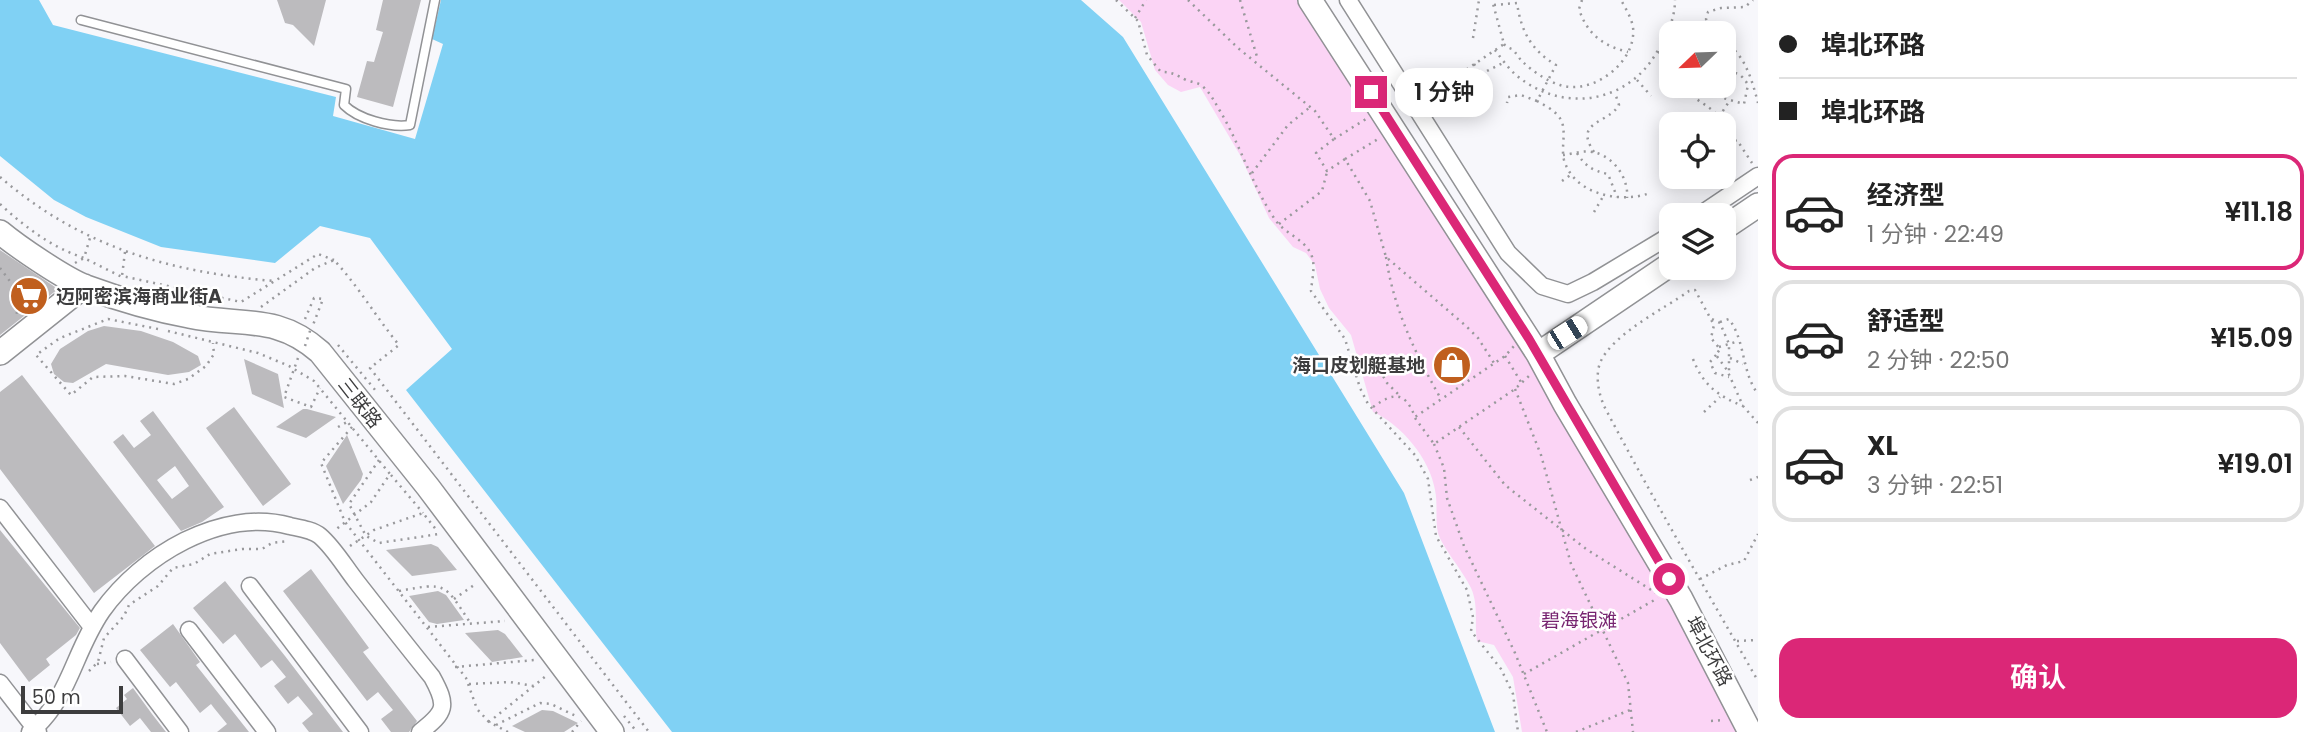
<!DOCTYPE html>
<html lang="zh">
<meta charset="utf-8">
<style>
:root{--surface:#fff;--page:#f2f2f2;--text:#222;--muted:#767676;--line:#e0e0e0;--accent:#db2777}
body{margin:0;font-family:Poppins,"Noto Sans SC",sans-serif;background:var(--page);color:var(--text);height:100vh;display:flex;flex-direction:column;font-size:26px;white-space:nowrap}
*{box-sizing:border-box;margin:0}
p{font-size:23px;color:var(--muted)}
.icon{flex:none;width:38px;height:38px;fill:none;stroke:currentColor;stroke-width:2;stroke-linecap:round;stroke-linejoin:round}
.map{position:relative;flex:1;overflow:hidden}
.panel{display:flex;flex-direction:column;background:var(--surface);width:560px}
.panel>*{flex:none}
.banner{display:grid;align-content:center;height:154px;padding:0 21px;background:var(--surface)}
.needle{width:46px;rotate:247deg}
.fabs{position:absolute;left:1659px;top:21px;display:grid;gap:14px}
.fabs a{display:grid;place-items:center;width:77px;height:77px;border-radius:14px;background:var(--surface);box-shadow:0 4px 18px #0003;font-size:35px}
.scale{position:absolute;left:21px;bottom:18px;width:102px;box-sizing:border-box;padding-left:7px;border:4px solid #3d3d3e;border-top:0;font-size:19px;line-height:24px;white-space:nowrap;color:#3d3d3e;-webkit-text-stroke:5px #fff;paint-order:stroke}
.end{position:absolute;width:32px;height:32px;margin:-16px;border:9px solid #db2777;background:#fff;box-shadow:0 0 0 4px #fff}
.from{border-radius:50%}
.bubble{position:absolute;height:49px;border-radius:21px;background:var(--surface);box-shadow:0 4px 18px #0003;font-size:23px;font-weight:600;line-height:49px;text-align:center}
.car{position:absolute;width:21px;height:42px;margin:-21px -10px;border-radius:9px;box-shadow:0 0 5px 2px #0007;background:linear-gradient(#fff 24%,#345 0 40%,#fff 0 76%,#345 0 86%,#fff 0)}
.banner b{display:flex;align-items:center;gap:24px;height:66px;font-size:26px}
.banner b+b{border-top:2px solid var(--line)}
.banner i{width:18px;height:18px;background:var(--text)}
ul{padding:0;list-style:none}
li{display:flex;align-items:center;gap:21px;height:116px;margin:0 14px 10px;padding:0 7px;border:4px solid var(--line);border-radius:21px}
li div{flex:1}
li b{display:block;font-size:26px}
li em{font-style:normal;font-weight:600}
li.selected{border-color:var(--accent)}
li>.icon{width:63px;height:63px;stroke-width:1.5}
.cta{display:flex;gap:14px;margin-top:auto;padding:14px 21px}
.cta a{flex:1;height:80px;border-radius:21px;background:var(--accent);color:#fff;font-size:28px;font-weight:600;line-height:80px;text-align:center}
main{display:flex;flex:1;min-height:0}
.map>svg:first-child{display:block}
</style>
<main>
<div class="map">
<svg width="1758" height="732" viewBox="0 0 1758 732">
<rect width="100%" height="100%" fill="#f7f7fb"/>
<!-- green -->
<path fill="#fbd4f5" d="M1119,0H1299L1555,404L1673,609L1737,732H1522L1513,677L1494,645L1477,641C1474,623 1479,606 1471,588C1463,571 1442,547 1438,533C1435,519 1438,504 1435,490C1430,459 1401,424 1373,412L1351,335L1329,308L1320,289L1315,265L1306,253L1293,247L1269,218L1240,155L1200,87L1181,92L1168,85L1155,70L1141,22Z"/>
<!-- water -->
<path fill="#80d1f4" d="M0,0H39L53,25L336,97L333,116L415,139L443,44L432,39L441,0H1081L1123,37L1404,493L1495,732H672L406,390L452,349L370,238L320,226L275,263L161,247L86,217L54,200L0,156Z"/>
<!-- building -->
<path fill="#bcbbbe" fill-rule="evenodd" d="M277,0H326L314,46L293,25L285,23Z
M383,0H421L393,107L357,97L367,61L374,62L383,32L376,30Z
M0,250L58,289L0,335Z
M104,326L141,331L173,342L198,356L201,365L189,372L168,375L106,364L73,383L64,382L54,374L51,364L60,349L88,331Z
M244,359L278,374L284,408L252,394Z
M22,375L155,546L94,593L0,469V392Z
M234,407L291,484L263,506L206,428Z
M303,409H307L336,417L306,438L276,427Z
M153,411L224,507L202,522L181,531L113,442L123,434L134,448L151,435L140,421ZM175,466L189,486L172,499L157,480Z
M347,435L363,474L361,480L343,504L326,466Z
M0,530L80,628L76,635L46,659L50,665L29,682L0,643Z
M431,544L438,547L457,570L412,576L386,550Z
M311,569L369,648L363,652L417,721L409,732H391L381,719L393,710L378,692L367,701L283,591Z
M225,581L285,656L343,732H309L302,723L313,714L298,696L288,704L274,686L286,677L272,660L261,668L235,634L223,644L193,608Z
M438,591L446,595L464,620L437,624L429,622L409,596Z
M173,624L200,662L196,665L249,732H217L227,724L214,708L211,704L200,713L176,682L170,687L140,650Z
M498,630L505,634L523,657L492,662L465,633Z
M133,688L152,714L166,732H151L140,718L130,726L116,708L127,699L124,695Z
M542,710L553,711L578,723L564,732H525L512,726Z"/>
<g fill="none" stroke-linecap="round" stroke-linejoin="round">
<defs>
<path id="lane" d="M81,20L346,89L344,105C358,119 390,128 410,125L435,0"/>
<path id="street" d="M1348,0L1508,253L1542,286L1568,294L1593,282L1671,235
M1700,215L1758,176
M0,508L92,627
M250,586L360,732
M189,630L267,732
M125,659L180,732
M0,683L38,732
M30,732C70,699 73,653 102,611C141,556 221,507 290,526C299,528 313,530 320,536C334,548 345,567 356,581C381,613 406,645 432,677C448,706 446,712 420,732"/>
<path id="secondary" d="M1310,0L1538,354L1565,404L1681,599L1750,732
M1724,228L1758,205
M0,232C18,247 65,279 86,287C116,298 157,310 189,316C240,327 276,313 320,352L428,487L612,732
M0,353L84,286
M1538,354L1671,264"/>
</defs>
<!-- lane casing -->
<use href="#lane" stroke="#919295" stroke-width="11"/>
<!-- street casing -->
<use href="#street" stroke="#919295" stroke-width="19"/>
<!-- secondary casing -->
<use href="#secondary" stroke="#919295" stroke-width="26"/>
<!-- path -->
<path stroke="#99999c" stroke-width="2.5" stroke-dasharray="2 5" stroke-linecap="butt" d="M1116,0L1138,21L1147,55L1161,72C1173,72 1176,75 1186,80C1191,82 1196,82 1201,85C1210,92 1214,101 1220,111C1241,146 1253,188 1276,221C1286,234 1304,239 1311,254C1316,265 1312,279 1311,291L1345,339L1360,388L1368,404L1415,455L1428,479L1436,536L1467,590L1473,617L1471,631L1501,669L1513,694L1518,732
M1188,0L1238,48L1315,111L1334,139L1316,153L1327,171L1345,159L1370,201L1386,257L1466,326L1478,338L1494,363
M1240,0L1258,60
M1582,0L1579,9C1587,34 1603,46 1628,52
M1494,5L1517,3C1521,31 1531,50 1556,65L1537,101L1521,95L1508,97L1507,103
M1135,18L1146,0
M1673,22L1705,33
M1712,33L1706,19L1708,12L1721,8L1745,7L1753,0
M1473,38L1479,0
M1724,42C1745,54 1752,80 1758,103
M1504,44C1506,47 1509,48 1512,49C1516,52 1519,59 1523,62C1532,71 1547,81 1560,85C1590,95 1630,67 1633,36C1635,23 1627,11 1621,0
M1495,50C1501,58 1508,68 1516,75C1562,114 1629,104 1658,50C1667,34 1675,19 1675,0
M1658,52L1666,56L1671,67
M1474,64L1481,74
M1637,80L1651,96
M1682,86C1694,102 1714,105 1723,124
M1719,86L1723,98L1744,104L1748,85C1742,74 1736,71 1724,73
M1426,97L1504,44L1492,0
M1537,101C1546,106 1558,112 1562,122C1566,134 1561,148 1564,160C1574,194 1618,203 1647,194
M1435,112L1466,100L1481,74L1505,62
M1719,117L1730,100
M1724,126L1732,142L1737,140L1752,163
M1334,139L1366,119
M1594,152C1573,121 1608,124 1619,105L1615,93
M1577,153C1585,166 1593,171 1608,174L1617,197
M1563,155C1572,154 1583,150 1592,152C1613,155 1629,178 1627,198
M1345,159L1378,139
M1252,173L1288,125L1309,108
M0,177C81,247 169,272 274,281
M1562,181L1572,174
M0,204C25,227 51,247 84,258L90,238
M1594,212L1604,195
M1279,224L1322,191L1327,172
M125,252L122,276L241,302L318,254L334,260
M1386,257C1394,310 1415,353 1441,399
M75,263L84,258L122,277
M0,268L15,288L17,315
M261,307L315,268L334,260C359,287 376,317 399,345L370,368L649,732
M305,319L314,298L323,299L313,325
M1712,319L1720,323L1729,344V371
M1720,322L1729,319C1746,342 1741,371 1758,394
M158,329L108,319L60,338L36,355L71,395L93,377L125,376L174,384L188,379L206,366L214,354L213,343
M168,331L258,353L289,366L314,381L390,474L371,502L334,531
M338,345L376,391
M1719,347L1739,341
M1716,355L1710,362L1715,373L1729,377
M1505,356L1521,382
M298,358L284,397L311,407L320,388
M1730,358L1743,364
M1352,359L1373,358L1387,383L1401,397
M1693,359C1703,385 1718,396 1743,406
M1515,389L1541,455L1571,564L1628,683L1633,732
M1373,407C1394,392 1405,391 1415,417L1505,356L1514,346
M1704,412L1720,397
M1415,418L1434,444L1515,389L1530,375
M1758,423L1743,406L1727,370L1716,355L1720,349L1711,338L1714,325L1695,290L1689,291C1664,309 1612,334 1600,363C1595,377 1599,394 1604,406C1653,499 1706,590 1758,681
M338,427L349,421
M352,427L321,463L345,522L466,678L477,709L489,722
M1459,427L1505,485L1586,549L1656,593
M1434,444L1444,468L1447,498L1464,546L1515,653L1547,732
M379,460L349,504L366,536L379,543L439,534
M391,475L423,513
M1750,480L1758,477
M350,546L374,530L423,513L438,532
M1700,579L1727,565L1744,561L1758,534
M399,591C447,582 444,583 471,624
M454,599L477,583
M428,627L505,621
M1737,641L1758,640
M97,664L111,662
M455,667L535,660
M89,671L98,662L104,638L124,616L129,605L158,586L173,568L194,564L210,554L242,549H262L272,543L288,541
M1524,674L1658,598
M469,684L510,682L534,686
M624,716L637,732
M1711,721L1724,720
M496,725L540,703L551,704L576,716
M508,732L489,722L546,676
M572,732L581,721
M1576,732L1630,710"/>
<!-- lane -->
<use href="#lane" stroke="#fff" stroke-width="8"/>
<!-- street -->
<use href="#street" stroke="#fff" stroke-width="16"/>
<!-- secondary -->
<use href="#secondary" stroke="#fff" stroke-width="23"/>
<!-- path-bridge -->
<path stroke="#99999c" stroke-width="2.5" stroke-dasharray="2 5" stroke-linecap="butt" d="M305,346L311,328"/>
</g>
<g fill="none" stroke-linecap="round" stroke-linejoin="round">
<!-- route -->
<path stroke="#db2777" stroke-width="9" d="M1371,92L1529,339L1669,579"/>
</g>
<!-- icons -->
<defs>
<symbol id="supermarket-disc" viewBox="-11 -11 22 22"><circle r="9.5" fill="#c05f1e" stroke="#fff"/><path d="M-6-5.5h2.5l.6 2H6L4.5 2H-2.5L-4.4-4H-6ZM-1.5 3.2a1.3 1.3 0 1 0 .1 0ZM3 3.2a1.3 1.3 0 1 0 .1 0Z" fill="#fff"/></symbol>
<symbol id="shop-disc" viewBox="-11 -11 22 22"><circle r="9.5" fill="#c05f1e" stroke="#fff"/><path d="M-5-2.5h2.3a2.7 3.5 0 0 1 5.4 0H5L5.5 6h-11ZM-1.5-2.5h3a1.5 2.3 0 0 0-3 0Z" fill="#fff"/></symbol>
</defs>
<g fill-rule="evenodd">
<use href="#supermarket-disc" x="7" y="274" width="44" height="44"/>
<use href="#shop-disc" x="1430" y="343" width="44" height="44"/>
</g>
<g text-anchor="middle" dominant-baseline="central" stroke-width="5" stroke-linejoin="round" paint-order="stroke">
<!-- poi labels -->
<g font-size="19" font-weight="bold" fill="#3d3d3e" stroke="#fff" text-anchor="start">
<text x="56" y="296">迈阿密滨海商业街A</text>
<text x="1425" y="365" text-anchor="end">海口皮划艇基地</text>
</g>
<!-- street labels -->
<g font-size="19" fill="#3d3d3e" stroke="#fff">
<text transform="translate(360 403) rotate(52)">三联路</text>
<text transform="translate(1709 651) rotate(62)">埠北环路</text>
</g>
<!-- park labels -->
<g font-size="19" fill="#772570" stroke="#fff">
<text x="1579" y="620">碧海银滩</text>
</g>
</g>
</svg>
<div class="fabs">
<a><svg class="needle" viewBox="-14 -14 28 28"><path d="M0-13l5 13h-10z" fill="#e53935"/><path d="M0 13l5-13h-10z" fill="#767676"/></svg></a>
<a><svg class="icon" aria-label="locate" viewBox="0 0 24 24"><circle cx="12" cy="12" r="6"/><path d="M12 2v4M12 18v4M2 12h4M18 12h4"/></svg></a>
<a><svg class="icon" aria-label="layers" viewBox="0 0 24 24"><path d="M12 4l9 5-9 5-9-5zM3 14l9 5 9-5"/></svg></a>
</div>
<div class="scale">50 m</div>
<i class="end from" style="left:1669px;top:579px"></i>
<i class="end" style="left:1371px;top:92px"></i>
<div class="bubble" style="left:1395px;top:68px;width:98px">1 分钟</div>
<i class="car" style="left:1567px;top:333px;rotate:58deg"></i>
</div>
<section class="panel">
<div class="banner">
<b><i class="from"></i>埠北环路</b>
<b><i></i>埠北环路</b>
</div>
<ul>
<li class="selected"><svg class="icon" aria-label="car" viewBox="0 0 24 24"><path d="M5 17H2v-5l4-1 3-4h7l3 4 3 1v5h-3M9 17h6M6 11h13"/><circle cx="7" cy="17" r="2"/><circle cx="17" cy="17" r="2"/></svg><div><b>经济型</b><p>1 分钟 · 22:49</p></div><em>¥11.18</em></li>
<li><svg class="icon" aria-label="car" viewBox="0 0 24 24"><path d="M5 17H2v-5l4-1 3-4h7l3 4 3 1v5h-3M9 17h6M6 11h13"/><circle cx="7" cy="17" r="2"/><circle cx="17" cy="17" r="2"/></svg><div><b>舒适型</b><p>2 分钟 · 22:50</p></div><em>¥15.09</em></li>
<li><svg class="icon" aria-label="car" viewBox="0 0 24 24"><path d="M5 17H2v-5l4-1 3-4h7l3 4 3 1v5h-3M9 17h6M6 11h13"/><circle cx="7" cy="17" r="2"/><circle cx="17" cy="17" r="2"/></svg><div><b>XL</b><p>3 分钟 · 22:51</p></div><em>¥19.01</em></li>
</ul>
<div class="cta"><a>确认</a></div>
</section>
</main>
